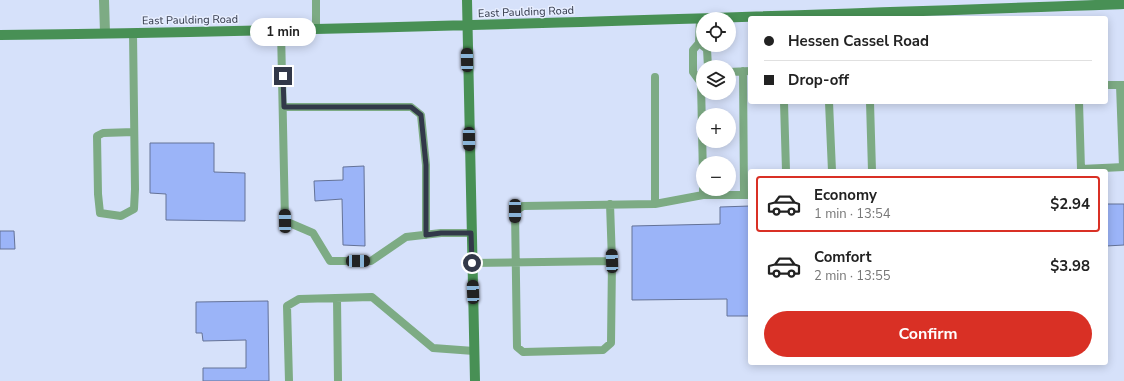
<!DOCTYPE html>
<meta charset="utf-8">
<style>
:root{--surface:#fff;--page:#f6f6f6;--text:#222;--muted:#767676;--line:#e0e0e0;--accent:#d93025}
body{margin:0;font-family:"Nunito Sans",sans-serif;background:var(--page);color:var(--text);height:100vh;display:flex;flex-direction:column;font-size:15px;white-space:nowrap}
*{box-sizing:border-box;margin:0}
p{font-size:13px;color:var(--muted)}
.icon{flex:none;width:22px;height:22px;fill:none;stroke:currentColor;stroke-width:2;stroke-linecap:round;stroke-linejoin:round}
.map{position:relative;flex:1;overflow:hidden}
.side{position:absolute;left:748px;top:169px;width:360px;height:196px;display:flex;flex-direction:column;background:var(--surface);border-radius:4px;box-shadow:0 2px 10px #0003}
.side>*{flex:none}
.guide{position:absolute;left:748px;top:16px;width:360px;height:88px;border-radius:4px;box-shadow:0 2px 10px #0003;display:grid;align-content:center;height:88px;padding:0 16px;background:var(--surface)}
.tools{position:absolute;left:696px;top:12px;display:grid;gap:8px}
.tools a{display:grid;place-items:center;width:40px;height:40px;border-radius:50%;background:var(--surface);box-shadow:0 2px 10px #0003;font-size:20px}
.end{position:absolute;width:18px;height:18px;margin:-9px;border:5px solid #323849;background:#fff;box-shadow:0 0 0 2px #fff}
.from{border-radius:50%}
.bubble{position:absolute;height:28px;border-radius:14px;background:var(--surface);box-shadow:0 2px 10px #0003;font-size:13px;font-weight:700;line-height:28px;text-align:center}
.car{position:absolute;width:12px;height:24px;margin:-12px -6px;border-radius:5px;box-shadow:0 0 3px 1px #0007;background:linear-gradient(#222 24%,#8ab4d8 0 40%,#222 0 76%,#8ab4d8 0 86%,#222 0)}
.guide b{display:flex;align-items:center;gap:14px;height:38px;font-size:15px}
.guide b+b{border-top:1px solid var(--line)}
.guide i{width:10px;height:10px;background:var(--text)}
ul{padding:7px 0 0;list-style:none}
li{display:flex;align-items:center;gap:12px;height:56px;margin:0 8px 6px;padding:0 8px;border:2px solid transparent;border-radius:4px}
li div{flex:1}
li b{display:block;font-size:15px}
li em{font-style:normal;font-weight:700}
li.selected{border-color:var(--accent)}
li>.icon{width:36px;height:36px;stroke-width:1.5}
.button{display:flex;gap:8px;margin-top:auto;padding:8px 16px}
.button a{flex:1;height:46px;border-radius:24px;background:var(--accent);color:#fff;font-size:16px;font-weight:700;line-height:46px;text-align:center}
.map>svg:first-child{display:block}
</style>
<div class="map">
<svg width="1124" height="381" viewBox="0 0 1124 381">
<rect width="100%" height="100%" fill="#d6e1fa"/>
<!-- building -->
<path fill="#9bb4f8" stroke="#647297" d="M150,143H214V172L245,173V221L166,220V194L150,193Z
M364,166L365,246L343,245L342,199L315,201L314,181L343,180V167Z
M1106,204H1124V245L1106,246Z
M750,206V316H727V299L632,300V226L720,224V207Z
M0,231H14L15,249H0Z
M268,301L269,381H203V368H246V340L203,341L202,333H196V302Z"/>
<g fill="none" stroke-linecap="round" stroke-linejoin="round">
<!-- service -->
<path stroke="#7dab84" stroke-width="8" d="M700,19L699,43L693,50V72L701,83
M316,28V0
M281,30L285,221L313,233L330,261H371L406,237L441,233H471
M133,33L135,189L134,209L121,216L100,213L98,194L97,136L103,133L134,132
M699,43L707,49L708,67
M743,71L744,195
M729,72L750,71
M703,80L701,83L703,177
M1106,85H1124
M1120,85L1123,167
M784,102L786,171
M829,102L832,171
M870,102L872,171
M1079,102L1081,169L1124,167
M284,107H411L421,115L426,165V235
M703,195H750
M610,204L612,261L611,343L603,350L523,352L517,347L515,211L523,206L655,204L703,195V189
M655,204V77
M472,263L612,261
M337,298L338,381
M289,381L287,306L299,299L372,297L433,348L474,351"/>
<!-- minor -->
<path stroke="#7dab84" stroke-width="10" d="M104,0L105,33"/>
<!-- secondary -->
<path stroke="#489055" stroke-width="10" d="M467,0L475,381
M0,35C375,30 749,17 1124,4"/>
</g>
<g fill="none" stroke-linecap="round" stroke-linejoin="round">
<!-- route -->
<path stroke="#323849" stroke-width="5" d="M283,76L284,107H411L421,115L426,165V235L441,233H471L472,263"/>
</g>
<g text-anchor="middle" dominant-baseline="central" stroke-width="3" stroke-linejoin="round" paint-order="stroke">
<!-- street labels -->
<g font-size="11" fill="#323849" stroke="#e7eeff">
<text transform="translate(526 12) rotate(-2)">East Paulding Road</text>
<text transform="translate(190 20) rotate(-1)">East Paulding Road</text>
</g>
</g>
</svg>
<div class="tools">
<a><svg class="icon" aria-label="locate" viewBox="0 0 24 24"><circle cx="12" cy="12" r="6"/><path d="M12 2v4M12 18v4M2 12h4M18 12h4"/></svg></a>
<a><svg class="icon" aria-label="layers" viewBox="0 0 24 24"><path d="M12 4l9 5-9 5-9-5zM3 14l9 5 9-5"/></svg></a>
<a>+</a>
<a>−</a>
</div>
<i class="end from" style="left:472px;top:263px"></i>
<i class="end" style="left:283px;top:76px"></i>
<div class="bubble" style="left:250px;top:18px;width:66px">1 min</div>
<i class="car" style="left:467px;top:60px;rotate:359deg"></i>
<i class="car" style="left:469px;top:139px;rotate:179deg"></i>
<i class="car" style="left:515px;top:211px;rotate:180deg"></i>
<i class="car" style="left:285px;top:221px;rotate:359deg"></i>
<i class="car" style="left:358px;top:261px;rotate:90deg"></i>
<i class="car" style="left:612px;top:261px;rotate:358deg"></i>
<i class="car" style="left:473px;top:292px;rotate:358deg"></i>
<div class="guide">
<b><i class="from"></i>Hessen Cassel Road</b>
<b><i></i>Drop-off</b>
</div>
<section class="side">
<ul>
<li class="selected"><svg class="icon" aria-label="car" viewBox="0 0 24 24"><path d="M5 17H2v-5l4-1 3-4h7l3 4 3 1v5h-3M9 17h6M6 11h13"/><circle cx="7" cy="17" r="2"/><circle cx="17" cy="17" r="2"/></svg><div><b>Economy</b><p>1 min · 13:54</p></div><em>$2.94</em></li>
<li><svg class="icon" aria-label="car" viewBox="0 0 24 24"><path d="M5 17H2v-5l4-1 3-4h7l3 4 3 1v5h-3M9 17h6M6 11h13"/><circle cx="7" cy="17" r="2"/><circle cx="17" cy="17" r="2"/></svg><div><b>Comfort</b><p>2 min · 13:55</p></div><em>$3.98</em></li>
</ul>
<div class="button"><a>Confirm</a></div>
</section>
</div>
